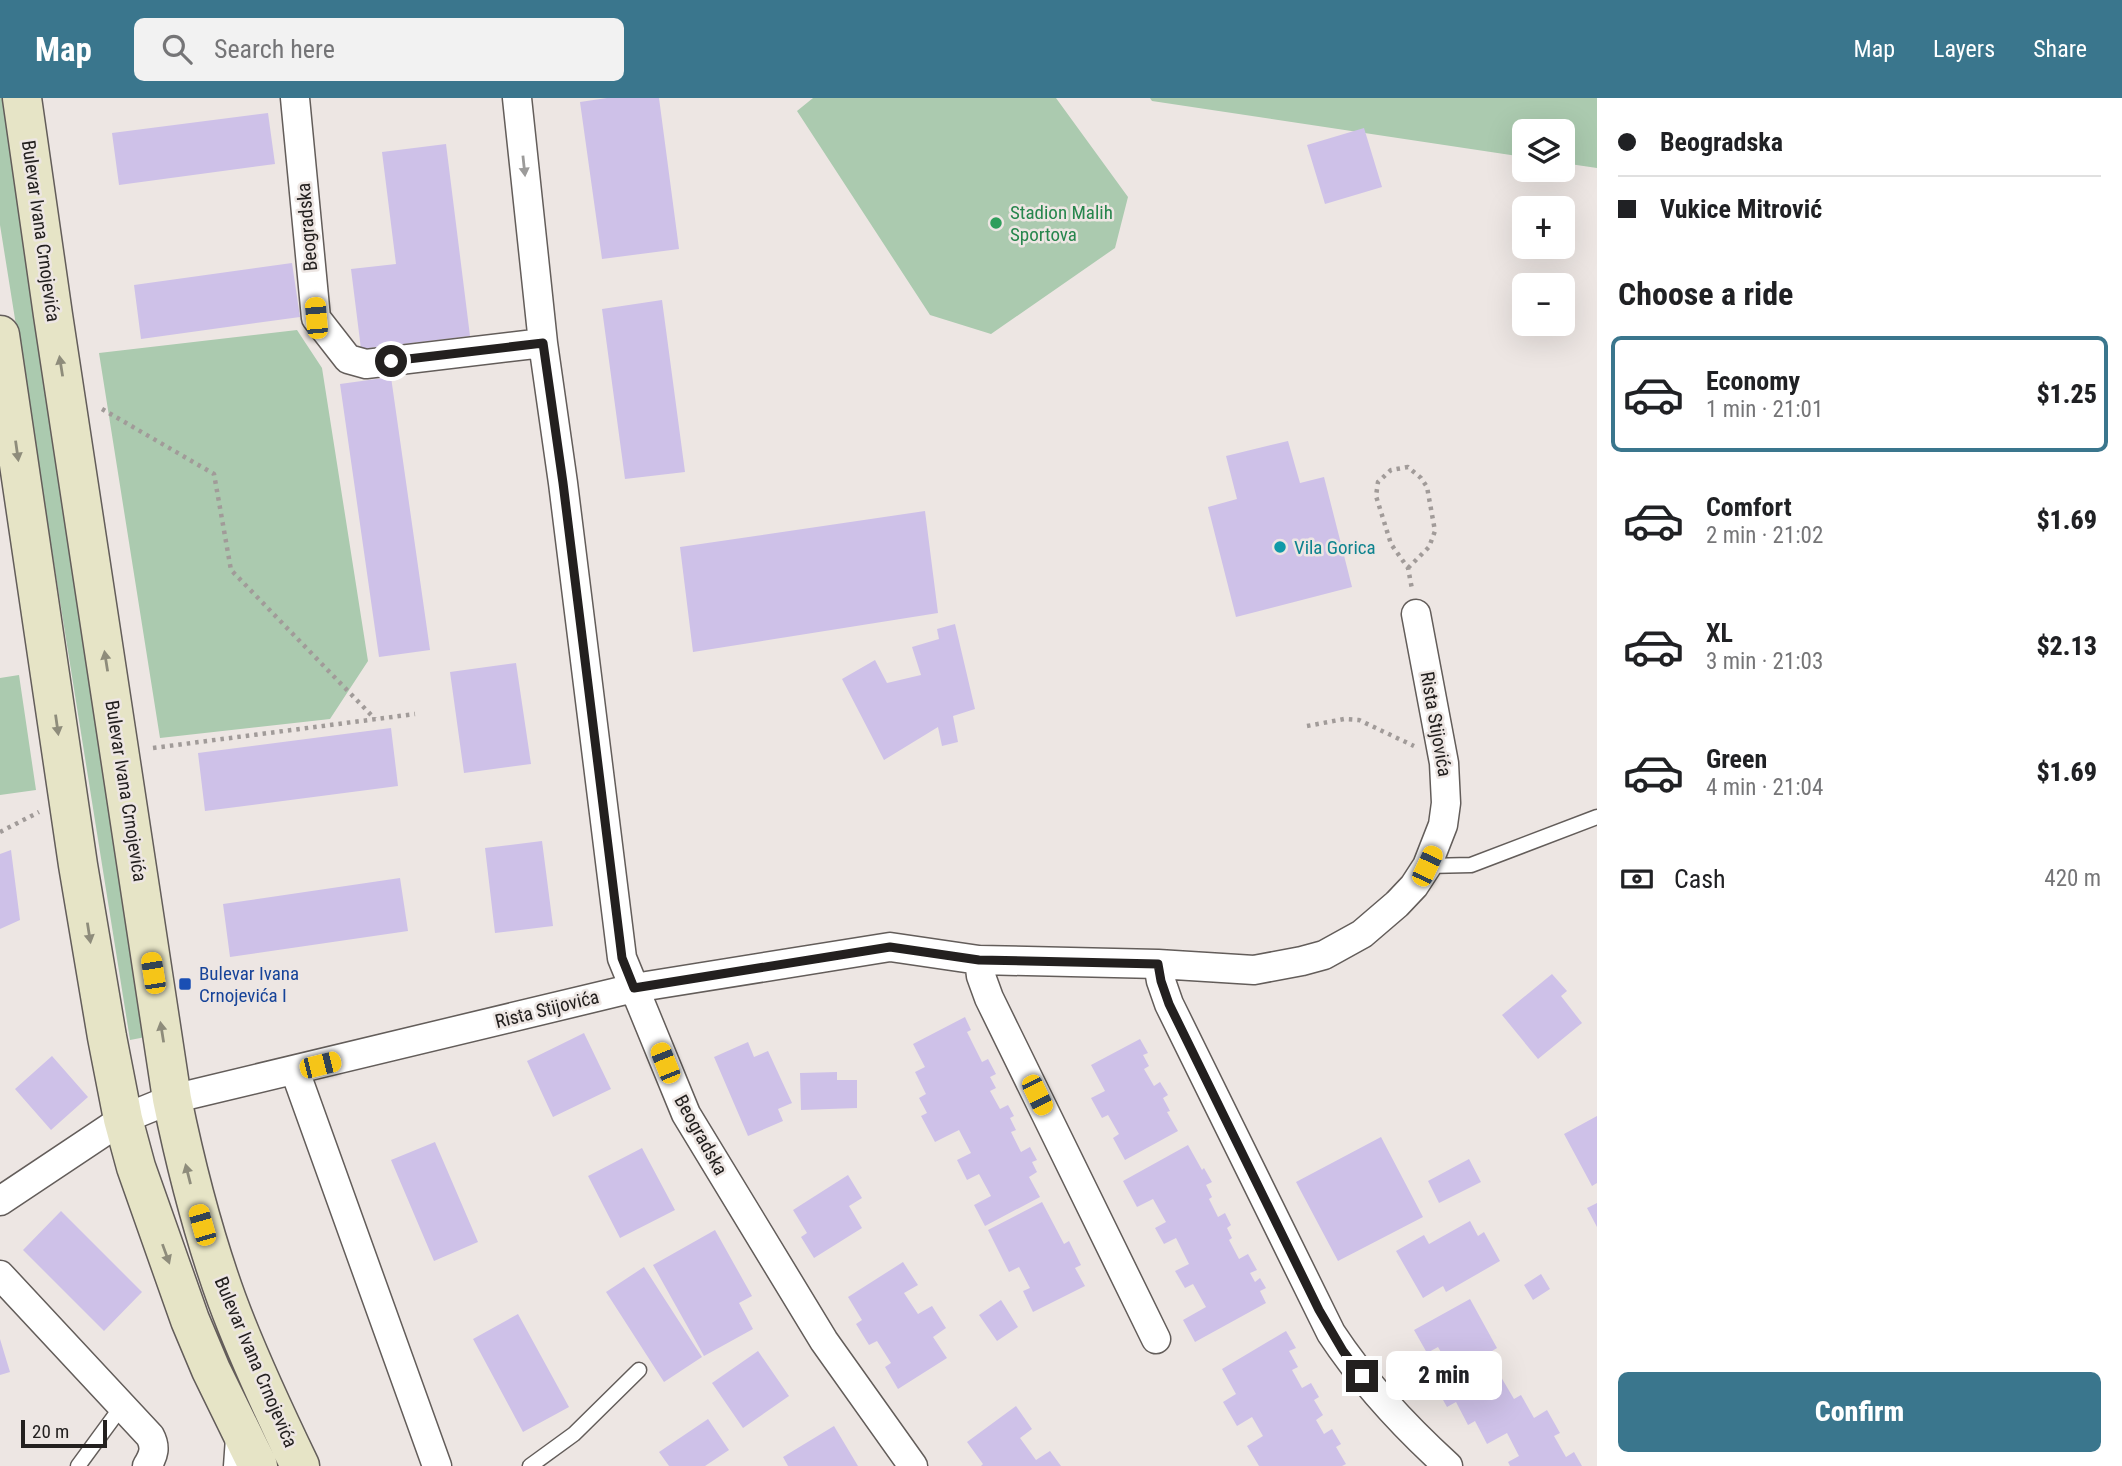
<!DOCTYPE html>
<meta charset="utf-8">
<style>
:root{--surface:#fff;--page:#f2f2f2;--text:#202124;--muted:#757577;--line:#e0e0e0;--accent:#3a768d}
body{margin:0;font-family:"Roboto Condensed",sans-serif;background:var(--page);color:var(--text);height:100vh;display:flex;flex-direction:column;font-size:26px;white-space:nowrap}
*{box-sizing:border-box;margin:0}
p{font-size:23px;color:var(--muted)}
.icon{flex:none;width:38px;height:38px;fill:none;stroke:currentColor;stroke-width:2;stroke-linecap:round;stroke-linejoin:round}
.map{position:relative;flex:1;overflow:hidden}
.details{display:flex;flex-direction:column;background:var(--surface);width:525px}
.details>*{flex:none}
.top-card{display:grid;align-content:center;height:154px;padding:0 21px;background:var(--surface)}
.fabs{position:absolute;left:1512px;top:21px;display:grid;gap:14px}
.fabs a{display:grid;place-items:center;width:63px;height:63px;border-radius:10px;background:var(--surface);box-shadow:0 7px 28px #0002;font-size:35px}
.scale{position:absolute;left:21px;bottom:18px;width:86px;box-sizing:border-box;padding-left:7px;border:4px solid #23201f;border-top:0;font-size:19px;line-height:24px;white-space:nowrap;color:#23201f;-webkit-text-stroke:5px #ede6e3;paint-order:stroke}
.end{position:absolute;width:32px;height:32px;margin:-16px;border:9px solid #23201f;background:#fff;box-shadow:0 0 0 4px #fff}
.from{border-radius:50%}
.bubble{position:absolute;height:49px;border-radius:10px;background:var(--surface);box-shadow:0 7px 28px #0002;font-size:23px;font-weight:800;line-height:49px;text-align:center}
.car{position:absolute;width:21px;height:42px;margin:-21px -10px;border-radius:9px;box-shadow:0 0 5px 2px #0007;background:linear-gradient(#f5c518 24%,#345 0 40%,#f5c518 0 76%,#345 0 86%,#f5c518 0)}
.top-card b{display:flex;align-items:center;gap:24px;height:66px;font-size:26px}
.top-card b+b{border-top:2px solid var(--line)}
.top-card i{width:18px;height:18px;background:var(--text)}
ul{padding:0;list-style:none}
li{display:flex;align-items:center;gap:21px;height:116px;margin:0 14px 10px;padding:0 7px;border:4px solid transparent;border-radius:10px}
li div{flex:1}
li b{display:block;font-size:26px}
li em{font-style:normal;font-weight:800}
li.active{border-color:var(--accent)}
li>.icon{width:63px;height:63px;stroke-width:1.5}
h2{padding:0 21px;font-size:32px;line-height:84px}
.pay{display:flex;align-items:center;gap:18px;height:77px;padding:0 21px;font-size:26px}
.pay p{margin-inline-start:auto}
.cta{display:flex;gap:14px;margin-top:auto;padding:14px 21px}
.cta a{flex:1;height:80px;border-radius:10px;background:var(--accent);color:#fff;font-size:28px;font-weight:800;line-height:80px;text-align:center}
header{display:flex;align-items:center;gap:42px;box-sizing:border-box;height:98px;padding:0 35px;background:var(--accent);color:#fff}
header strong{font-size:33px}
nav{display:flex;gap:38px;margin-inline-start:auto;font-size:24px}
.search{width:490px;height:63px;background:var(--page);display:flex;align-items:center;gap:18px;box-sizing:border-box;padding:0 24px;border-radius:10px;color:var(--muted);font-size:26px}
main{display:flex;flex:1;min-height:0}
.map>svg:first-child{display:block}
</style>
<header>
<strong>Map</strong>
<div class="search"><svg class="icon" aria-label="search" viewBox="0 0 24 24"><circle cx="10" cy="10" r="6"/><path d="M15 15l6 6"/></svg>Search here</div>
<nav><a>Map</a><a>Layers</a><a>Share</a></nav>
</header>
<main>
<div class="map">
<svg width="1597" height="1368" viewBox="0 0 1597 1368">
<rect width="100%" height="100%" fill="#ede6e3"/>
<!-- green -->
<path fill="#abcaaf" d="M0,0H2L151,938L130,942L0,127Z
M813,0H1056L1128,99L1115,150L991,236L930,217L797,13Z
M1150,0H1597V70L1563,65V33H1524V59L1152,3Z
M297,232L322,270L368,563L330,621L160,640L99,255Z
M19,577L36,692L0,697V580Z"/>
<!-- building -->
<path fill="#cec1e8" d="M607,0H659L679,151L602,161L580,4Z
M268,15L275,66L119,87L112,35Z
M1364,30L1382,89L1325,106L1307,47Z
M446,46L470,238L361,251L351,171L396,166L382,54Z
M292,165L300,219L141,241L134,187Z
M662,202L685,374L625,381L602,211Z
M391,279L430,552L379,559L340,286Z
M1288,343L1300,385L1324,379L1352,489L1236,519L1208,409L1237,401L1226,358Z
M925,413L938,515L693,554L680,449Z
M955,526L975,611L953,618L958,644L942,648L938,629L884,662L842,581L875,562L887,585L921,577L912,549L939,541L937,531Z
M516,565L531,666L464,675L450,574Z
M391,630L398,688L205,713L198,655Z
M542,743L553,828L495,835L485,750Z
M11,752L20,822L0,831V756Z
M400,780L408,833L230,859L223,806Z
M1552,876L1567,893L1561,898L1582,925L1538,961L1502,917Z
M965,919L971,932L967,934L982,964L988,961L996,976L990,979L996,990L990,993L1000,1011L1008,1007L1014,1018L1010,1020L1016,1032L1011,1034L1021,1054L1030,1049L1037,1062L1032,1064L1037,1074L1029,1079L1040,1099L985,1128L974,1107L991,1098L979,1076L967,1082L957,1062L971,1055L959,1032L935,1044L921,1018L927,1015L919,1000L926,996L915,974L925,969L913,946Z
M584,935L611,991L553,1019L527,963Z
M1140,941L1148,955L1143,957L1149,968L1144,971L1154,988L1160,984L1168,997L1163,1000L1170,1013L1167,1014L1178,1033L1125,1062L1113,1040L1119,1036L1108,1017L1102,1020L1091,1000L1105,993L1091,967Z
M748,944L754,959L768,953L792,1005L778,1011L783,1023L748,1038L714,959Z
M52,958L88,999L51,1032L15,991Z
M837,974V982H857V1010L801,1012L800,975Z
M1597,1018V1085L1592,1088L1564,1036Z
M1381,1039L1423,1119L1338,1163L1296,1084Z
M435,1044L478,1144L434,1163L391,1062Z
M1188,1047L1202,1072L1204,1070L1212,1084L1206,1087L1212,1099L1209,1101L1218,1119L1225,1115L1231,1127L1227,1130L1232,1140L1229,1142L1239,1161L1248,1156L1257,1172L1250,1175L1255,1184L1260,1180L1266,1190L1260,1193L1266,1205L1195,1244L1183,1222L1206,1209L1193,1186L1185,1190L1175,1173L1189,1166L1176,1140L1164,1146L1155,1130L1166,1124L1153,1101L1137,1109L1123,1083Z
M642,1050L675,1112L620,1140L588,1078Z
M1469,1061L1481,1084L1439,1105L1428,1083Z
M848,1077L862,1100L849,1108L862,1130L814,1160L801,1139L807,1135L793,1112Z
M1042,1104L1064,1146L1069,1143L1081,1167L1075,1170L1085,1188L1033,1214L1023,1193L1030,1190L1019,1169L1009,1174L988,1132Z
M1597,1105V1129L1587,1110Z
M61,1113L142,1194L104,1233L23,1152Z
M1470,1123L1478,1138L1484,1134L1500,1163L1446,1194L1443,1188L1423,1200L1396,1153L1424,1137L1429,1146Z
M715,1132L752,1198L739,1205L753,1231L704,1258L653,1167Z
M903,1164L918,1187L904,1195L918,1216L932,1208L946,1230L933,1239L947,1260L898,1291L885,1269L891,1265L877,1243L869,1247L856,1226L862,1222L848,1199Z
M644,1169L702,1259L664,1284L606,1194Z
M1541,1176L1550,1191L1533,1202L1524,1187Z
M1470,1201L1497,1250L1482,1259L1495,1282L1501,1279L1514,1301L1521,1297L1534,1320L1547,1312L1560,1335L1554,1338L1566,1359L1574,1354L1582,1368H1510L1508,1364L1519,1358L1507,1335L1487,1346L1475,1323L1468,1327L1456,1304L1447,1309L1434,1286L1453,1275L1438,1249L1427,1255L1414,1232Z
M1001,1202L1018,1229L997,1243L979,1217Z
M518,1216L569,1309L523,1334L473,1241Z
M1286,1233L1296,1250L1289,1253L1298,1269L1292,1272L1302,1290L1311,1285L1319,1299L1314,1302L1323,1317L1316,1322L1324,1336L1332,1331L1341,1346L1336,1349L1346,1366L1342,1368H1259L1247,1348L1263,1338L1252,1319L1237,1328L1223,1304L1236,1296L1222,1271Z
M0,1241L10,1274L0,1277Z
M758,1253L789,1298L743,1330L712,1285Z
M1016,1308L1032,1331L1020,1340L1036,1362L1050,1353L1061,1368H981L983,1366L967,1344Z
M708,1321L729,1352L705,1368H669L659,1354Z
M834,1328L858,1368H788L783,1359Z"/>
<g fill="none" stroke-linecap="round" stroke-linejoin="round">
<defs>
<path id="service" d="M1427,768L1471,767L1597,719
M78,1368L122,1308
M231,1368L233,1340
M530,1368L574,1336L639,1272"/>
<path id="minor" d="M295,0L316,220L348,261L366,266L543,245
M517,0L543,245L563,385L622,860L686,1016L824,1243L913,1368
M979,862L981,878L989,900L1156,1241
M1158,866L1161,883L1169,906L1331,1235C1364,1285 1404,1328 1448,1368
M295,973L437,1368
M0,1103L123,1021L172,1001L634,890L890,849L979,862L1158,866L1254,872L1302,863L1324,857L1362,836L1397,806L1414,788L1427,768L1443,727L1446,705L1444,665L1416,516
M0,1177L150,1338C156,1349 154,1357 147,1368"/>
<path id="secondary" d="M22,0L53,217L172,1001C186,1069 203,1136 227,1202C248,1259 274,1314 300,1368
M0,237L78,767L107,939L123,1021L136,1069L190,1222L211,1272L258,1368"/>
</defs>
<!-- service casing -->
<use href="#service" stroke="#635d5a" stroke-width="17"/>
<!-- minor casing -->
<use href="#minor" stroke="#635d5a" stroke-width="31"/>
<!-- secondary casing -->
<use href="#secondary" stroke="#635d5a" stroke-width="41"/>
<!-- path -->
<path stroke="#a19b99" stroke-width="4.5" stroke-dasharray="3.5 5" stroke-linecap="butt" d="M102,311L214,376L231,472L375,621
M1408,470L1429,449L1435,433L1427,389L1421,380L1408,369L1391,372L1378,384L1376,398L1391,446L1408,470L1412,491
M1307,628L1344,621L1359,622L1414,648
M153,650L415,616
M0,734L39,714"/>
<!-- service -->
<use href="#service" stroke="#fff" stroke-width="14"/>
<!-- minor -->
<use href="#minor" stroke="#fff" stroke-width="28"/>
<!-- secondary -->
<use href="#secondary" stroke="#e6e4c6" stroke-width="38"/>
</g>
<!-- one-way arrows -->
<defs><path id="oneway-solid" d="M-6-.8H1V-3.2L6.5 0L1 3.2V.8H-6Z" transform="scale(1.75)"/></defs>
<use fill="#9c9b9a" href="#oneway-solid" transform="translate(524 68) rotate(84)"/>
<g fill="#8e8c7b">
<use href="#oneway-solid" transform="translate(61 268) rotate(-99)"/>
<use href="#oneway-solid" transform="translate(17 353) rotate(82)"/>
<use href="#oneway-solid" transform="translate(106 563) rotate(-99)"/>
<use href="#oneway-solid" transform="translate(57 627) rotate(82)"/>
<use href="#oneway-solid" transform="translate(89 835) rotate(81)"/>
<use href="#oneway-solid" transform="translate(162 934) rotate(-99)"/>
<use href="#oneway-solid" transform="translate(188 1076) rotate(-104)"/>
<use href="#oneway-solid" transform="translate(166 1156) rotate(70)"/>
</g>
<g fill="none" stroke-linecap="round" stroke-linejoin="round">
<!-- route -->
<path stroke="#23201f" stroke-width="9" d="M391,263L543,245L563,385L622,860L634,890L890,849L979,862L1158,866L1161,883L1169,906L1319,1212L1343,1253L1362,1278"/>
</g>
<!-- markers -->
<circle fill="#2e9e5b" stroke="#ede6e3" stroke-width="2.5" cx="996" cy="125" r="7"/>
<circle fill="#0f9aa8" stroke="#ede6e3" stroke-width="2.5" cx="1280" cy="449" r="7"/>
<rect fill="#1a4fb4" stroke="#ede6e3" stroke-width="2.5" x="178" y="879" width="14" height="14" rx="3.5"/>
<g text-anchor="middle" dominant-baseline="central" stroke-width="5" stroke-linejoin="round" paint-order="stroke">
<!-- leisure labels -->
<g font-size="19" fill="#27864d" stroke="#ede6e3" text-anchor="start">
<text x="1010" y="114">Stadion Malih<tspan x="1010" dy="22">Sportova</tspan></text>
</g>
<!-- street labels -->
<g font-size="19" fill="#23201f" stroke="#ede6e3">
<text transform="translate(307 129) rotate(-95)">Beogradska</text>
<text transform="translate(41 133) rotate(82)">Bulevar Ivana Crnojevića</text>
<text transform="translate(1436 626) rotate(80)">Rista Stijovića</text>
<text transform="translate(126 693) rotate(81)">Bulevar Ivana Crnojevića</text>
<text transform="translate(547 911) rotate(-14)">Rista Stijovića</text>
<text transform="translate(701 1037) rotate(61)">Beogradska</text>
<text transform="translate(256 1264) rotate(67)">Bulevar Ivana Crnojevića</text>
</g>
<!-- culture labels -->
<g font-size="19" fill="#0d838f" stroke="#ede6e3" text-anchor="start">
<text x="1294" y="449">Vila Gorica</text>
</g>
<!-- transit labels -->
<g font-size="19" fill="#164399" stroke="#ede6e3" text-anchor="start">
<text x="199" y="875">Bulevar Ivana<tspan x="199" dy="22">Crnojevića I</tspan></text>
</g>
</g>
</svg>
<div class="fabs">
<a><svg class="icon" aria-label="layers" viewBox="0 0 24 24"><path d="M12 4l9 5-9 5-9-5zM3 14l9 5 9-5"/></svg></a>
<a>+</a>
<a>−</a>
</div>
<div class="scale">20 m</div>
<i class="end from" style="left:391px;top:263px"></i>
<i class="end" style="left:1362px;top:1278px"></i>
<div class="bubble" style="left:1386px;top:1253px;width:116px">2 min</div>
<i class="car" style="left:316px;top:220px;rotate:355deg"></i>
<i class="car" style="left:1427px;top:768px;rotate:25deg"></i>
<i class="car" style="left:153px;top:875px;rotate:351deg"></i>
<i class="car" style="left:665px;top:965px;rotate:338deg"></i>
<i class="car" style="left:320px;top:967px;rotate:76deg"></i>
<i class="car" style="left:1037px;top:997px;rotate:154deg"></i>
<i class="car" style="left:202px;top:1127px;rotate:344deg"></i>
</div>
<section class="details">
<div class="top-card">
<b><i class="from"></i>Beogradska</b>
<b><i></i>Vukice Mitrović</b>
</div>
<h2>Choose a ride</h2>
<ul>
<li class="active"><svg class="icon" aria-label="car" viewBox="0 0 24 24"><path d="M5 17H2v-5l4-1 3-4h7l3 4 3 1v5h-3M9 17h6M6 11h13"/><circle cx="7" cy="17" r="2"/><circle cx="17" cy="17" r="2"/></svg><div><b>Economy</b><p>1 min · 21:01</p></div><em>$1.25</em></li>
<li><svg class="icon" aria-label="car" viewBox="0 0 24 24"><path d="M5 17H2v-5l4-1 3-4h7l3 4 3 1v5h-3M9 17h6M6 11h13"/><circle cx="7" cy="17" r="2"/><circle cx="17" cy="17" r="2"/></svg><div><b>Comfort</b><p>2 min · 21:02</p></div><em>$1.69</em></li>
<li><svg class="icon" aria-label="car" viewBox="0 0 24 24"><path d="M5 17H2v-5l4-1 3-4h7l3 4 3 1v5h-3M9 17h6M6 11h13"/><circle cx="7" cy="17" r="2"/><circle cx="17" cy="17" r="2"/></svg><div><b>XL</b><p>3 min · 21:03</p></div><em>$2.13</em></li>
<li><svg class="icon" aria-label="car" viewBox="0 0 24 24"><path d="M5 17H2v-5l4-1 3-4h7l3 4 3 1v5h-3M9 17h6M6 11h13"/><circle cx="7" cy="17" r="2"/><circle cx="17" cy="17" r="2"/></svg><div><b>Green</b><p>4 min · 21:04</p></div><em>$1.69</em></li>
</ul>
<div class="pay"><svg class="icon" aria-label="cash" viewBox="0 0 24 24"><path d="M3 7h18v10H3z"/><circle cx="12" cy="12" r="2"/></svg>Cash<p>420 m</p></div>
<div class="cta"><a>Confirm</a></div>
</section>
</main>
